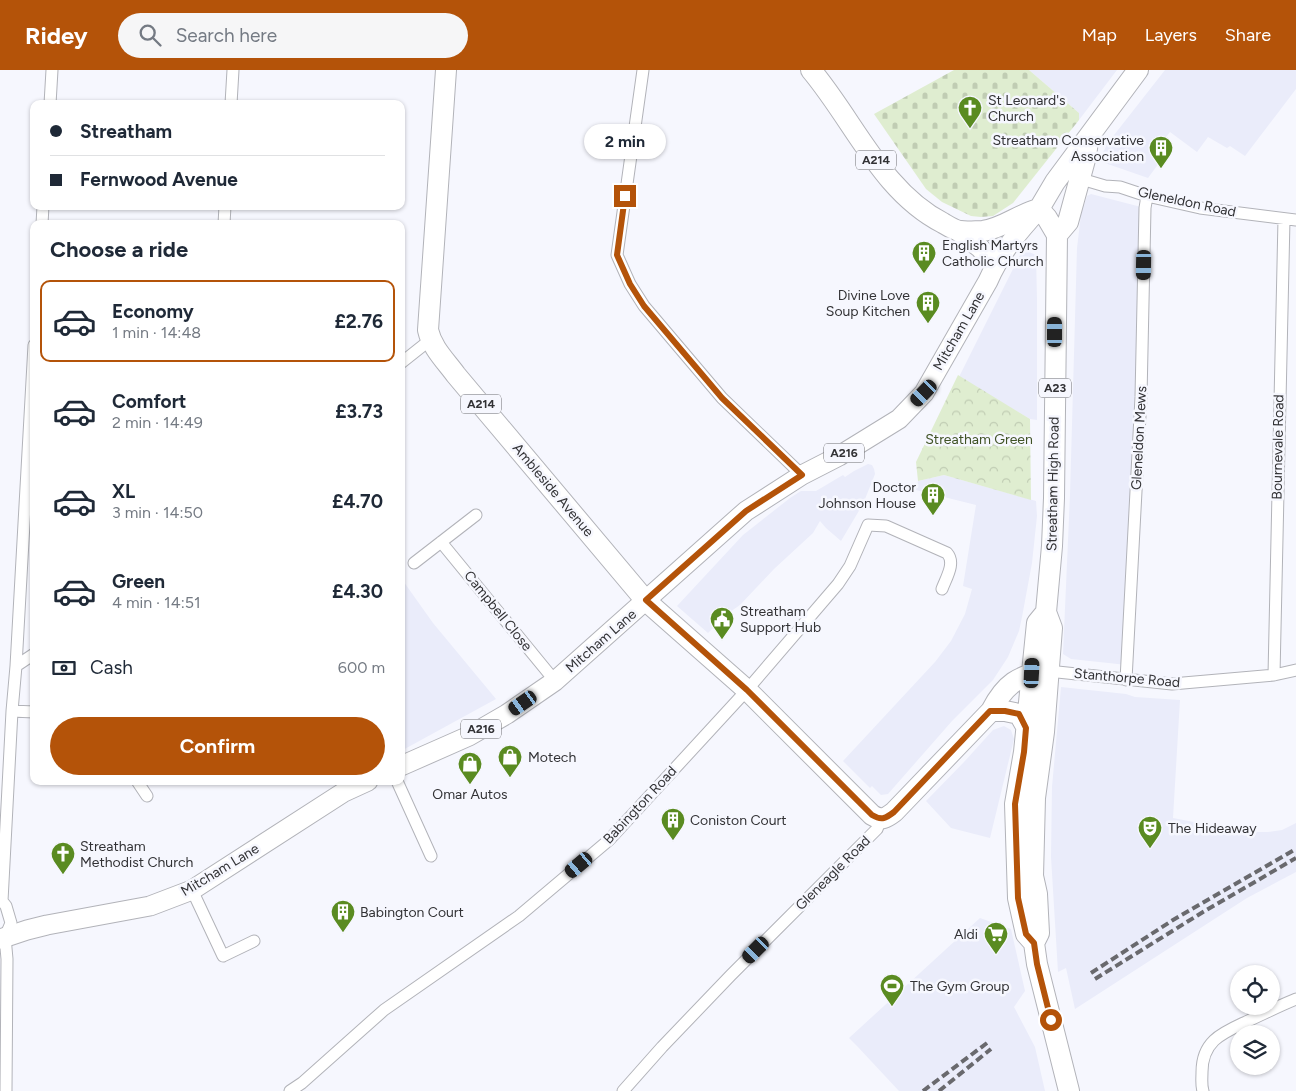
<!DOCTYPE html>
<meta charset="utf-8">
<style>
:root{--surface:#fff;--page:#f6f6f7;--text:#1f2937;--muted:#747a83;--line:#e0e1e3;--accent:#b45309}
body{margin:0;font-family:Figtree,sans-serif;background:var(--page);color:var(--text);height:100vh;display:flex;flex-direction:column;font-size:19px;white-space:nowrap}
*{box-sizing:border-box;margin:0}
p{font-size:16px;color:var(--muted)}
.icon{flex:none;width:28px;height:28px;fill:none;stroke:currentColor;stroke-width:2;stroke-linecap:round;stroke-linejoin:round}
.map{position:relative;flex:1;overflow:hidden}
.sheet{position:absolute;left:30px;top:150px;width:375px;height:565px;display:flex;flex-direction:column;background:var(--surface);border-radius:10px;box-shadow:0 1px 4px #0004}
.sheet>*{flex:none}
.top-card{position:absolute;left:30px;top:30px;width:375px;height:110px;border-radius:10px;box-shadow:0 1px 4px #0004;display:grid;align-content:center;height:110px;padding:0 20px;background:var(--surface)}
.fabs{position:absolute;left:1230px;top:895px;display:grid;gap:10px}
.fabs a{display:grid;place-items:center;width:50px;height:50px;border-radius:50%;background:var(--surface);box-shadow:0 1px 4px #0004;font-size:25px}
.end{position:absolute;width:22px;height:22px;margin:-11px;border:6px solid #b45309;background:#fff;box-shadow:0 0 0 2px #fff}
.from{border-radius:50%}
.bubble{position:absolute;height:35px;border-radius:18px;background:var(--surface);box-shadow:0 1px 4px #0004;font-size:16px;font-weight:700;line-height:35px;text-align:center}
.car{position:absolute;width:15px;height:30px;margin:-15px -8px;border-radius:6px;box-shadow:0 0 4px 1px #0007;background:linear-gradient(#222 24%,#8ab4d8 0 40%,#222 0 76%,#8ab4d8 0 86%,#222 0)}
.top-card b{display:flex;align-items:center;gap:18px;height:48px;font-size:19px}
.top-card b+b{border-top:1px solid var(--line)}
.top-card i{width:12px;height:12px;background:var(--text)}
ul{padding:0;list-style:none}
li{display:flex;align-items:center;gap:15px;height:82px;margin:0 10px 8px;padding:0 10px;border:2px solid transparent;border-radius:10px}
li div{flex:1}
li b{display:block;font-size:19px}
li em{font-style:normal;font-weight:700}
li.on{border-color:var(--accent)}
li>.icon{width:45px;height:45px;stroke-width:1.5}
h2{padding:0 20px;font-size:22px;line-height:60px}
.pay{display:flex;align-items:center;gap:12px;height:55px;padding:0 20px;font-size:19px}
.pay p{margin-inline-start:auto}
.button{display:flex;gap:10px;margin-top:auto;padding:10px 20px}
.button a{flex:1;height:58px;border-radius:30px;background:var(--accent);color:#fff;font-size:20px;font-weight:700;line-height:58px;text-align:center}
header{display:flex;align-items:center;gap:30px;box-sizing:border-box;height:70px;padding:0 25px;background:var(--accent);color:#fff}
header strong{font-size:24px}
nav{display:flex;gap:28px;margin-inline-start:auto;font-size:18px}
.search{width:350px;height:45px;background:var(--page);display:flex;align-items:center;gap:12px;box-sizing:border-box;padding:0 18px;border-radius:28px;color:var(--muted);font-size:19px}
.map>svg:first-child{display:block}
</style>
<header>
<strong>Ridey</strong>
<div class="search"><svg class="icon" aria-label="search" viewBox="0 0 24 24"><circle cx="10" cy="10" r="6"/><path d="M15 15l6 6"/></svg>Search here</div>
<nav><a>Map</a><a>Layers</a><a>Share</a></nav>
</header>
<div class="map">
<svg width="1296" height="1021" viewBox="0 0 1296 1021">
<defs>
<pattern id="cemetery-stones" width="16" height="16" patternUnits="userSpaceOnUse" patternTransform="scale(1.25)"><rect width="16" height="16" fill="#dfedd0"/><path d="M2 7V4a2 2 0 0 1 4 0v3zM10 15v-3a2 2 0 0 1 4 0v3z" fill="#c0ccb3"/></pattern>
<pattern id="park-crowns" width="20" height="18" patternUnits="userSpaceOnUse" patternTransform="scale(1.25)"><rect width="20" height="18" fill="#dfedd0"/><path d="M2 6a3 3 0 1 1 6 0M12 15a3 3 0 1 1 6 0" fill="none" stroke="#c0ccb3"/></pattern>
</defs>
<rect width="100%" height="100%" fill="#f6f7fe"/>
<!-- built -->
<path fill="#eaecfa" d="M1029,0H1117L1079,50V43Z
M1165,0H1296V19L1245,86L1230,76L1227,78L1208,67L1197,82L1170,62L1154,83L1162,89L1148,108L1102,92L1101,87L1107,74Z
M1091,124L1145,138L1127,595L1071,589L1063,584L1070,425L1077,178L1082,136H1084L1087,126Z
M1029,182L1036,185L1037,229V350L1030,349L959,307L1021,183Z
M868,394L872,395L874,399L875,404L863,434L841,471L826,458L820,451L813,463L774,499L740,535L727,544L708,563L677,536L743,465L790,428L801,421H816L843,405L845,407L854,401Z
M944,405L1036,431L1037,446L1032,493L1022,547L1019,561L1008,587L993,610L952,651L888,724L881,725L872,716L870,718L843,691L935,592L951,571L965,544L972,519L963,516L976,435L916,420L918,411Z
M401,508L433,553L496,629L401,681Z
M1061,617L1126,624L1135,627L1180,630L1173,748L1246,762H1268L1282,760L1296,753V802L1247,828L1075,939L1066,898L1058,902L1051,787L1052,717Z
M1004,656L1011,660L1014,669L990,768L951,758L926,731L964,692L993,660Z
M980,848L1011,859L1025,921L1014,937L1035,977L1045,1021H899L857,976L849,968Z"/>
<!-- cemetery -->
<path fill="url(#cemetery-stones)" d="M954,0H1029L1079,43V50L1013,133L993,146L981,147L971,146L942,132L926,119L874,44Z"/>
<!-- park -->
<path fill="url(#park-crowns)" d="M958,305L1030,349L1031,430L944,405L918,411L916,392Z"/>
<g fill="none" stroke-linecap="round" stroke-linejoin="round">
<defs>
<path id="minor" d="M643,0L617,185L630,214L644,236L722,328L802,405
M50,34L52,0
M231,34L233,0
M1079,110L1088,111L1105,116L1120,117L1147,126L1200,138L1296,150
M42,154L43,136
M224,154L225,136
M401,293L430,270
M441,472L555,611
M414,493L476,445
M16,596L34,584
M1048,601L1172,614L1274,605L1296,600
M1274,605L1284,149
M1126,610L1141,327L1145,138L1147,126
M12,641L34,642
M137,711L147,726
M397,711L431,786
M192,820L223,886L254,871
M6,1021L7,889L5,867L11,853L6,836L2,831L12,641L16,596L34,275
M290,1021L302,1013L384,940L519,846L609,770L747,620L838,514L850,496L868,455L886,456L947,483C956,493 946,508 942,519
M623,1021L662,977L731,905L877,759L881,749
M1203,1021C1201,1015 1202,1008 1202,1002C1202,969 1225,962 1250,950C1265,943 1281,935 1296,929"/>
<path id="primary" d="M958,161L980,178L995,195
M401,696L469,666L507,644L555,611L746,441L802,405L839,386L899,349L924,323L988,211C1000,183 1019,161 1039,139
M0,869L27,860L47,855L150,836L192,820L344,722L368,711"/>
<path id="trunk" d="M446,0L428,260C432,278 445,290 456,305L646,531L747,620L872,745C882,751 886,748 894,742L991,641C1005,614 1018,605 1048,601
M811,0C854,51 882,122 943,153C948,156 954,160 960,161C967,162 976,161 983,161C1004,158 1019,144 1039,139
M1039,139L1055,112L1138,0
M1057,165L1068,152L1086,86L1088,71
M1046,542L1037,553L1024,682L1015,734L1018,828L1026,864L1034,873L1037,894L1069,1021
M991,641H1005L1019,644L1027,658
M1034,873L1039,863L1037,824L1033,806L1035,728L1044,662L1052,558L1046,542L1052,476L1054,428L1057,165L1047,148L1039,139"/>
</defs>
<!-- minor casing -->
<use href="#minor" stroke="#b2b3b9" stroke-width="13"/>
<!-- primary casing -->
<use href="#primary" stroke="#b2b3b9" stroke-width="21"/>
<!-- trunk casing -->
<use href="#trunk" stroke="#b2b3b9" stroke-width="22"/>
<!-- minor -->
<use href="#minor" stroke="#fff" stroke-width="11"/>
<!-- primary -->
<use href="#primary" stroke="#fff" stroke-width="19"/>
<!-- trunk -->
<use href="#trunk" stroke="#fff" stroke-width="20"/>
<!-- rail -->
<path stroke="#69696d" stroke-width="4" stroke-dasharray="8 4" stroke-linecap="butt" d="M1091,903L1173,850L1296,779
M1095,909L1203,842L1296,788
M923,1021L987,973
M939,1021L991,979"/>
</g>
<g fill="none" stroke-linecap="round" stroke-linejoin="round">
<!-- route -->
<path stroke="#b45309" stroke-width="6" d="M625,126L617,185L630,214L644,236L722,328L802,405L746,441L646,530L747,620L872,745C882,751 886,748 894,742L990,641H1005L1019,644L1026,658L1024,682L1015,734L1018,828L1026,864L1034,873L1037,894L1051,950"/>
</g>
<!-- icons -->
<defs>
<symbol id="church-pin" viewBox="-11 -11 22 30"><path d="M0 17L-7.5 6A9.5 9.5 0 1 1 7.5 6Z" fill="#5a8b21" stroke="#f6f7fe"/><path d="M-1.2-6h2.4v3.5h3.3v2.4h-3.3V6h-2.4V-.1h-3.3v-2.4h3.3Z" fill="#fff"/></symbol>
<symbol id="building-pin" viewBox="-11 -11 22 30"><path d="M0 17L-7.5 6A9.5 9.5 0 1 1 7.5 6Z" fill="#5a8b21" stroke="#f6f7fe"/><path d="M-4-6H4V6H1V3H-1V6H-4ZM-2.5-4.3h1.7v1.8h-1.7ZM.8-4.3h1.7v1.8H.8ZM-2.5-1h1.7V.8h-1.7ZM.8-1h1.7V.8H.8Z" fill="#fff"/></symbol>
<symbol id="civic-pin" viewBox="-11 -11 22 30"><path d="M0 17L-7.5 6A9.5 9.5 0 1 1 7.5 6Z" fill="#5a8b21" stroke="#f6f7fe"/><path d="M-.6-6.5H3V-4.5H.6V-3L4-1V1h2V6H-6V1h2V-1L-.6-3ZM-1.2 2.5V6h2.4V2.5Z" fill="#fff"/></symbol>
<symbol id="shop-pin" viewBox="-11 -11 22 30"><path d="M0 17L-7.5 6A9.5 9.5 0 1 1 7.5 6Z" fill="#5a8b21" stroke="#f6f7fe"/><path d="M-5-2.5h2.3a2.7 3.5 0 0 1 5.4 0H5L5.5 6h-11ZM-1.5-2.5h3a1.5 2.3 0 0 0-3 0Z" fill="#fff"/></symbol>
<symbol id="theatre-pin" viewBox="-11 -11 22 30"><path d="M0 17L-7.5 6A9.5 9.5 0 1 1 7.5 6Z" fill="#5a8b21" stroke="#f6f7fe"/><path d="M-5-5.5Q0-4 5-5.5V0Q5 5 0 6Q-5 5-5 0ZM-3.3-2.5H-1v1.5H-3.3ZM1-2.5H3.3v1.5H1ZM-2.8 1Q0 5.5 2.8 1Z" fill="#fff"/></symbol>
<symbol id="supermarket-pin" viewBox="-11 -11 22 30"><path d="M0 17L-7.5 6A9.5 9.5 0 1 1 7.5 6Z" fill="#5a8b21" stroke="#f6f7fe"/><path d="M-6-5.5h2.5l.6 2H6L4.5 2H-2.5L-4.4-4H-6ZM-1.5 3.2a1.3 1.3 0 1 0 .1 0ZM3 3.2a1.3 1.3 0 1 0 .1 0Z" fill="#fff"/></symbol>
<symbol id="stadium-pin" viewBox="-11 -11 22 30"><path d="M0 17L-7.5 6A9.5 9.5 0 1 1 7.5 6Z" fill="#5a8b21" stroke="#f6f7fe"/><path d="M0-5a6.5 5 0 1 0 0 10a6.5 5 0 1 0 0-10ZM-3.5-1.8h7v3.6h-7Z" fill="#fff"/></symbol>
</defs>
<g fill-rule="evenodd">
<use href="#church-pin" x="956" y="24" width="28" height="38"/>
<use href="#building-pin" x="1147" y="64" width="28" height="38"/>
<use href="#building-pin" x="910" y="169" width="28" height="38"/>
<use href="#building-pin" x="914" y="219" width="28" height="38"/>
<use href="#building-pin" x="919" y="411" width="28" height="38"/>
<use href="#civic-pin" x="708" y="535" width="28" height="38"/>
<use href="#shop-pin" x="496" y="673" width="28" height="38"/>
<use href="#shop-pin" x="456" y="680" width="28" height="38"/>
<use href="#building-pin" x="659" y="736" width="28" height="38"/>
<use href="#theatre-pin" x="1136" y="744" width="28" height="38"/>
<use href="#church-pin" x="49" y="770" width="28" height="38"/>
<use href="#building-pin" x="329" y="828" width="28" height="38"/>
<use href="#supermarket-pin" x="982" y="850" width="28" height="38"/>
<use href="#stadium-pin" x="878" y="902" width="28" height="38"/>
</g>
<g text-anchor="middle" dominant-baseline="central" stroke-width="5" stroke-linejoin="round" paint-order="stroke">
<!-- shield labels -->
<g fill="#f6f7fe" stroke="#6d6d71" stroke-width="1">
<rect x="856" y="80.5" width="40" height="19" rx="4"/>
<rect x="1039" y="308.5" width="32" height="19" rx="4"/>
<rect x="461" y="324.5" width="40" height="19" rx="4"/>
<rect x="824" y="373.5" width="40" height="19" rx="4"/>
<rect x="461" y="649.5" width="40" height="19" rx="4"/>
</g>
<g font-size="12" font-weight="bold" fill="#323235">
<text x="876" y="90">A214</text>
<text x="1055" y="318">A23</text>
<text x="481" y="334">A214</text>
<text x="844" y="383">A216</text>
<text x="481" y="659">A216</text>
</g>
<!-- poi labels -->
<g font-size="14" fill="#323235" stroke="#f6f7fe" text-anchor="start">
<text x="988" y="30">St Leonard's<tspan x="988" dy="16">Church</tspan></text>
<text x="1144" y="70" text-anchor="end">Streatham Conservative<tspan x="1144" dy="16">Association</tspan></text>
<text x="942" y="175">English Martyrs<tspan x="942" dy="16">Catholic Church</tspan></text>
<text x="910" y="225" text-anchor="end">Divine Love<tspan x="910" dy="16">Soup Kitchen</tspan></text>
<text x="916" y="417" text-anchor="end">Doctor<tspan x="916" dy="16">Johnson House</tspan></text>
<text x="740" y="541">Streatham<tspan x="740" dy="16">Support Hub</tspan></text>
<text x="528" y="687">Motech</text>
<text x="470" y="724" text-anchor="middle">Omar Autos</text>
<text x="690" y="750">Coniston Court</text>
<text x="1168" y="758">The Hideaway</text>
<text x="80" y="776">Streatham<tspan x="80" dy="16">Methodist Church</tspan></text>
<text x="360" y="842">Babington Court</text>
<text x="978" y="864" text-anchor="end">Aldi</text>
<text x="910" y="916">The Gym Group</text>
</g>
<!-- street labels -->
<g font-size="14" fill="#323235" stroke="#f6f7fe">
<text transform="translate(1187 132) rotate(12)">Gleneldon Road</text>
<text transform="translate(959 261) rotate(-60)">Mitcham Lane</text>
<text transform="translate(1139 368) rotate(-87)">Gleneldon Mews</text>
<text transform="translate(1278 377) rotate(-89)">Bournevale Road</text>
<text transform="translate(1053 414) rotate(-89)">Streatham High Road</text>
<text transform="translate(553 420) rotate(50)">Ambleside Avenue</text>
<text transform="translate(498 541) rotate(51)">Campbell Close</text>
<text transform="translate(601 571) rotate(-41)">Mitcham Lane</text>
<text transform="translate(1127 608) rotate(5)">Stanthorpe Road</text>
<text transform="translate(640 735) rotate(-47)">Babington Road</text>
<text transform="translate(220 800) rotate(-31)">Mitcham Lane</text>
<text transform="translate(833 803) rotate(-45)">Gleneagle Road</text>
</g>
<!-- park labels -->
<g font-size="14" fill="#405326" stroke="#f6f7fe">
<text x="979" y="369">Streatham Green</text>
</g>
</g>
</svg>
<div class="fabs">
<a><svg class="icon" aria-label="locate" viewBox="0 0 24 24"><circle cx="12" cy="12" r="6"/><path d="M12 2v4M12 18v4M2 12h4M18 12h4"/></svg></a>
<a><svg class="icon" aria-label="layers" viewBox="0 0 24 24"><path d="M12 4l9 5-9 5-9-5zM3 14l9 5 9-5"/></svg></a>
</div>
<i class="end from" style="left:1051px;top:950px"></i>
<i class="end" style="left:625px;top:126px"></i>
<div class="bubble" style="left:584px;top:54px;width:82px">2 min</div>
<i class="car" style="left:1144px;top:195px;rotate:181deg"></i>
<i class="car" style="left:1055px;top:262px;rotate:0deg"></i>
<i class="car" style="left:924px;top:323px;rotate:224deg"></i>
<i class="car" style="left:1032px;top:603px;rotate:3deg"></i>
<i class="car" style="left:523px;top:633px;rotate:235deg"></i>
<i class="car" style="left:579px;top:795px;rotate:230deg"></i>
<i class="car" style="left:756px;top:880px;rotate:225deg"></i>
<div class="top-card">
<b><i class="from"></i>Streatham</b>
<b><i></i>Fernwood Avenue</b>
</div>
<section class="sheet">
<h2>Choose a ride</h2>
<ul>
<li class="on"><svg class="icon" aria-label="car" viewBox="0 0 24 24"><path d="M5 17H2v-5l4-1 3-4h7l3 4 3 1v5h-3M9 17h6M6 11h13"/><circle cx="7" cy="17" r="2"/><circle cx="17" cy="17" r="2"/></svg><div><b>Economy</b><p>1 min · 14:48</p></div><em>£2.76</em></li>
<li><svg class="icon" aria-label="car" viewBox="0 0 24 24"><path d="M5 17H2v-5l4-1 3-4h7l3 4 3 1v5h-3M9 17h6M6 11h13"/><circle cx="7" cy="17" r="2"/><circle cx="17" cy="17" r="2"/></svg><div><b>Comfort</b><p>2 min · 14:49</p></div><em>£3.73</em></li>
<li><svg class="icon" aria-label="car" viewBox="0 0 24 24"><path d="M5 17H2v-5l4-1 3-4h7l3 4 3 1v5h-3M9 17h6M6 11h13"/><circle cx="7" cy="17" r="2"/><circle cx="17" cy="17" r="2"/></svg><div><b>XL</b><p>3 min · 14:50</p></div><em>£4.70</em></li>
<li><svg class="icon" aria-label="car" viewBox="0 0 24 24"><path d="M5 17H2v-5l4-1 3-4h7l3 4 3 1v5h-3M9 17h6M6 11h13"/><circle cx="7" cy="17" r="2"/><circle cx="17" cy="17" r="2"/></svg><div><b>Green</b><p>4 min · 14:51</p></div><em>£4.30</em></li>
</ul>
<div class="pay"><svg class="icon" aria-label="cash" viewBox="0 0 24 24"><path d="M3 7h18v10H3z"/><circle cx="12" cy="12" r="2"/></svg>Cash<p>600 m</p></div>
<div class="button"><a>Confirm</a></div>
</section>
</div>
